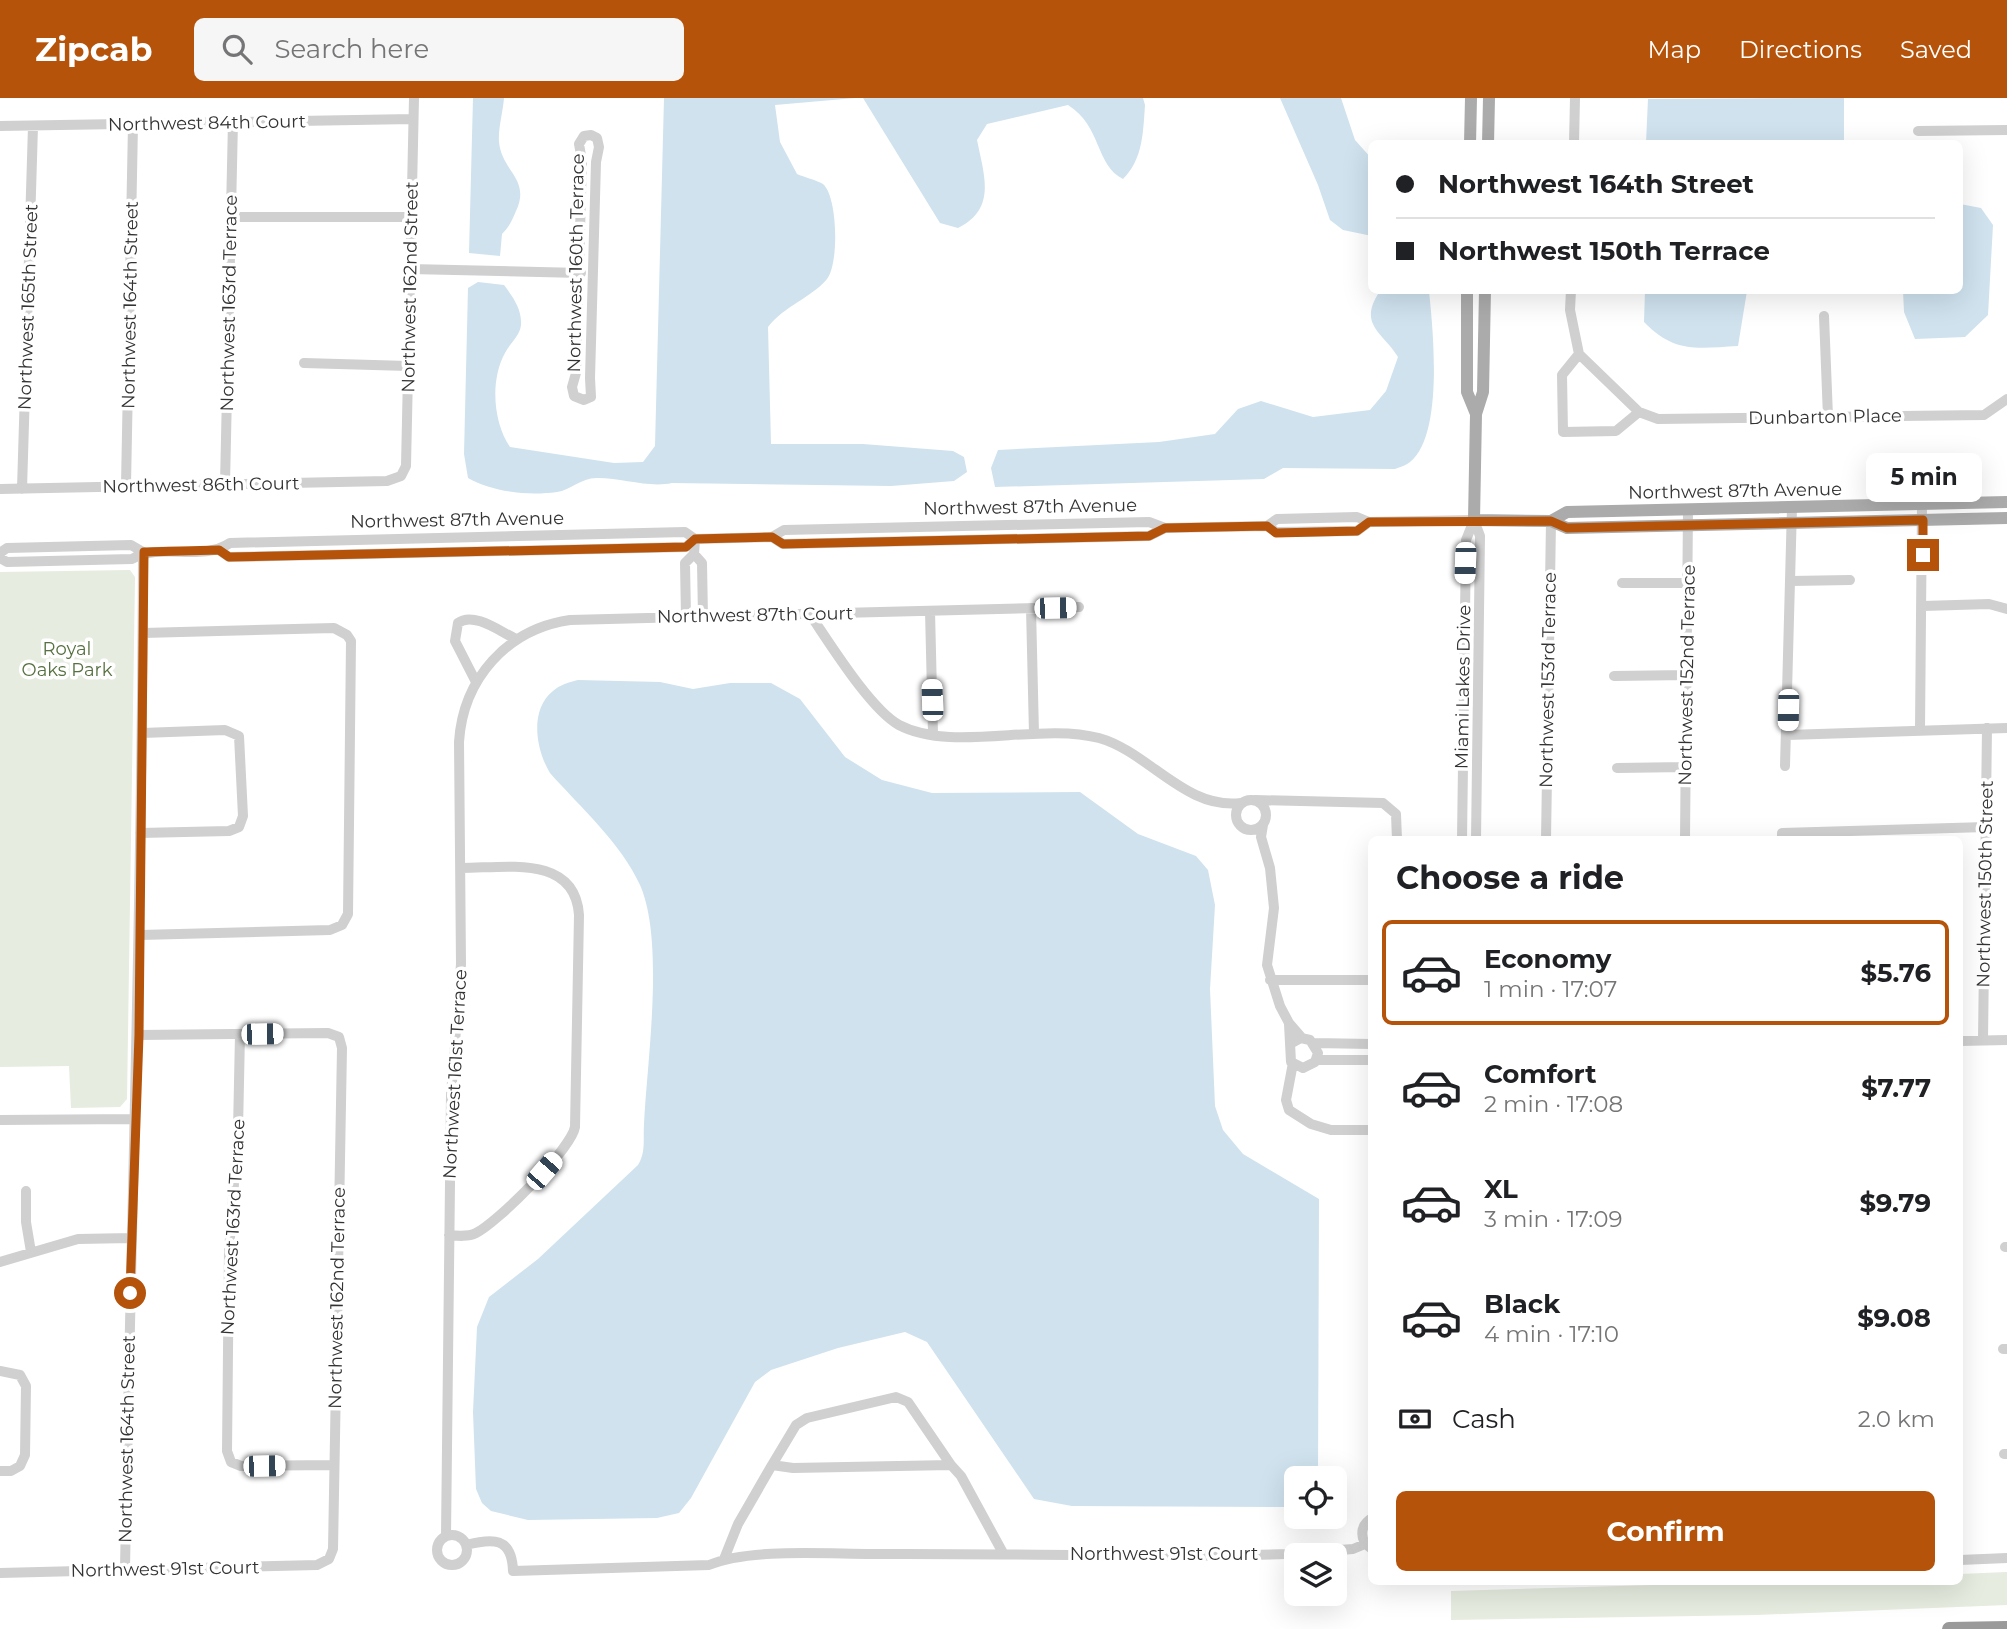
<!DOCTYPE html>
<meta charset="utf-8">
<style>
:root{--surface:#fff;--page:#f6f6f6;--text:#202124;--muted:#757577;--line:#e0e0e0;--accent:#b45309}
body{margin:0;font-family:Montserrat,sans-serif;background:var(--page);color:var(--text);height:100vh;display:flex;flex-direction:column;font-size:26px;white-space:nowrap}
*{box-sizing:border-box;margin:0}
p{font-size:23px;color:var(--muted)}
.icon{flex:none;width:38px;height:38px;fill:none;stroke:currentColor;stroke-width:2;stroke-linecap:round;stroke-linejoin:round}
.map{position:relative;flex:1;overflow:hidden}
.drawer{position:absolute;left:1368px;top:738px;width:595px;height:749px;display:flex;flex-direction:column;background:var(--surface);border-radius:10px;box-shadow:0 7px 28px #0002}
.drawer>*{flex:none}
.hud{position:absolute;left:1368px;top:42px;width:595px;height:154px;border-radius:10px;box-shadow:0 7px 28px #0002;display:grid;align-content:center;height:154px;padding:0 28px;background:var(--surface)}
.controls{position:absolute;left:1284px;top:1368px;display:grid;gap:14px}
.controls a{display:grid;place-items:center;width:63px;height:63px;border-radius:10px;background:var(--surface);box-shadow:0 7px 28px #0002;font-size:35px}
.end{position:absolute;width:32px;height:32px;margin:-16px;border:9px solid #b45309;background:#fff;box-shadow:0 0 0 4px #fff}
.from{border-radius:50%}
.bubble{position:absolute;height:49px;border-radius:10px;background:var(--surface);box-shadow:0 7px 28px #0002;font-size:23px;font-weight:700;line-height:49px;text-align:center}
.car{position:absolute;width:21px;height:42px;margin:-21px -10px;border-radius:9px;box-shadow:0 0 5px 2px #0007;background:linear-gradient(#fff 24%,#345 0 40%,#fff 0 76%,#345 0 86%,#fff 0)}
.hud b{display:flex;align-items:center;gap:24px;height:66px;font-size:26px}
.hud b+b{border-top:2px solid var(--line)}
.hud i{width:18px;height:18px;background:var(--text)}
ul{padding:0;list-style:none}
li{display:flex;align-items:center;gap:21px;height:105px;margin:0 14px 10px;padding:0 14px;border:4px solid transparent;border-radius:10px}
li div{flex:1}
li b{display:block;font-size:26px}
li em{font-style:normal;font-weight:700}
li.current{border-color:var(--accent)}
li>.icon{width:63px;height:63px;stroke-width:1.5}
h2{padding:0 28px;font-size:32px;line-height:84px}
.pay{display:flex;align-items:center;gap:18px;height:77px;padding:0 28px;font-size:26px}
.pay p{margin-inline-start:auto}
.cta{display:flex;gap:14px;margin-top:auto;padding:14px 28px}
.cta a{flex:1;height:80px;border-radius:10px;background:var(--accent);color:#fff;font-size:28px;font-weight:700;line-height:80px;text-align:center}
header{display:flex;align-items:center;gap:42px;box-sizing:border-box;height:98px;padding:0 35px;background:var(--accent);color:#fff}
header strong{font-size:33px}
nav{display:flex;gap:38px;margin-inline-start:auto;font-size:24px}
.search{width:490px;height:63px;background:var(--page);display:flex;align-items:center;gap:18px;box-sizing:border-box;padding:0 24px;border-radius:10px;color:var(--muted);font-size:26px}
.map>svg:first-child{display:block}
</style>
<header>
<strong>Zipcab</strong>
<div class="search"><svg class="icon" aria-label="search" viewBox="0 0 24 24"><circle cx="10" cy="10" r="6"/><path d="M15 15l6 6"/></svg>Search here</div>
<nav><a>Map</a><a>Directions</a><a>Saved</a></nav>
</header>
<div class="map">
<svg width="2007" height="1531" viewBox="0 0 2007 1531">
<rect width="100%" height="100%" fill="#fff"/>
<!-- green -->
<path fill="#e6ecdf" d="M130,472L135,479L127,1001L120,1009L71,1010L69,968L0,969V474Z
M2007,1474V1507L1757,1517L1451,1522V1493L1756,1484H1960V1476Z"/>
<!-- water -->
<path fill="#cfe2ee" d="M473,0H504C503,14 498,30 499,44C502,74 531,81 516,113C512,122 510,128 502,136L500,158L469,155Z
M664,0H855L775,7L780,44L797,76C804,79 816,82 823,86C838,99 839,166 827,181C811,200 784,208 768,229L771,346H863L953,353L964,359L967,374L954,383L891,388L672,385C649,390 622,380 598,380C582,379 571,392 557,394C528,398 493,394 468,380L464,356L468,190L478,184L504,187C513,199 522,211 521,227C520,238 510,245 505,255C490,282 493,324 510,349L614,365L643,364L655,348Z
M863,0H1143L1145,7C1143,35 1143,61 1123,81C1095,67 1102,28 1068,7L987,26L977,42C984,77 997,111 958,130L940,125Z
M1280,0H1341L1355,42L1372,61V138L1343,132L1330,122L1318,87Z
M1844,0V45H1646L1648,1Z
M1960,106L1981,110L1993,127L1988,217L1965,239L1915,241L1904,214L1903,193L1960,192Z
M1380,193H1429C1433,231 1444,337 1410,364C1407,367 1400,369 1395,371L1283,370L1264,381L995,389L991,370L998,352L1159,344L1215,336L1238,311L1261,303L1313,319L1370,312L1386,293L1398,259C1383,234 1357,227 1380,193Z
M1645,193H1747L1738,248C1698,250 1675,256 1644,224Z
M578,582L660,584L693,591L730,585H771L800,601L845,659L882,682L932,695L1080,694L1138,736L1196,758L1208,772L1215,807L1210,891L1215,1008L1223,1032L1243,1056L1319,1101L1318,1381H1297V1405L1285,1409L1072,1408L1034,1401L927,1244L905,1234L838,1250L771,1272L755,1284L691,1400L679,1415L657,1420L528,1422L491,1413L482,1405L476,1391L473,1314L477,1229L489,1199L538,1161L638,1067C646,1054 643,1041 644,1026C647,963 665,844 640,787C621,745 580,709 550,675C536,652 529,612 553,593C559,587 570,584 578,582Z"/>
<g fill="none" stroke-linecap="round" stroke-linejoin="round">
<!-- minor -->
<path stroke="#d0d0d0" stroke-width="10" d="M0,28L413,21
M1918,33L2007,32
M591,37L597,40L599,49L596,64L590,280L591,299L584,302L574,298L572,289L576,275L582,63L579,46L584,38Z
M1574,46L1575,0
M231,119H412
M410,171L581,175
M1571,192L1570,212L1579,256
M1824,218L1828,319
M1579,256L1639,314L1658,321L1984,317L2007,301
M1579,256L1562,277L1563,334L1616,333L1639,314
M304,265L408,268
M225,386L233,23
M126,387L133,26
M0,391L387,383L401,378L406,368L414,0
M22,391L33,28
M1474,422L1480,438L1476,742
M1267,428L1276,434L1357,433L1369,424
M772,439L783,446L1149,438L1165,430
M219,452L229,459L686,449L695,441L772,439L784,432L1149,424L1165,430L1267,428L1277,421L1357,419L1369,424L1474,422
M0,455L7,450L131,447L143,454
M694,456L702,465L703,519
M0,460L7,464L132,461C161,444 202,464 230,445L685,434L695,441
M1791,483L1850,482
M1622,485H1687
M1923,508L1989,506L2007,511
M1031,510L1034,636
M930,513L933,636
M809,515C829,544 870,611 899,627C952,655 1039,624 1099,640C1149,654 1185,712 1241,705
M686,519L685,465L694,456L695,441
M1614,578L1687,577
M476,584L455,543L458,525C473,513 501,534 516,541
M1920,632L1922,406
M1787,637L2007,630
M1785,668L1792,409
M1617,670L1686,669
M1236 717a15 15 0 1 1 30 0a15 15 0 1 1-30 0Z
M1255,702L1383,705L1396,716L1397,742
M1263,727L1261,739L1270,770L1274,810L1267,867L1280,908L1289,925L1302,940
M140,735L229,733L239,729L243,718L239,638L225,632L142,635
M1462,742L1466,442L1474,422
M1546,742L1551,423
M1685,742L1688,411
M1782,742V735L1986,729
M140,837L330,832L342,827L348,816L351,543L347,537L334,530L143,535
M1270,882H1372
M1289,926L1291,964L1303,970L1315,964L1318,955L1310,942L1301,940L1292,945
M240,936L238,1032L229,1153L227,1353L231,1364L241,1368L334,1367
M1983,942L1987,630
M1960,943L2007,942
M1314,945L1372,946
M1316,962H1372
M1293,965L1286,1002L1289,1012L1311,1026L1331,1032H1372
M0,1022L134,1021
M26,1093V1124L31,1154
M449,1137C458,1138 468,1139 476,1135C497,1125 571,1051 575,1029L579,817C575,756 505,770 462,770
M2005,1149H2007
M0,1164L78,1141L131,1140
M2003,1251H2007
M0,1273L20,1277L26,1288L25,1357L20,1368L11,1373H0
M2004,1356H2007
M772,1367L796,1327L807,1320L896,1299L908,1304L951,1367
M1372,1420C1359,1428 1359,1443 1372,1451
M437 1452a15 15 0 1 1 30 0a15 15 0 1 1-30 0Z
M446,1438L451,997L461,866L459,644C463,581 507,531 570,522L1079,509
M466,1447C493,1440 512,1439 513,1473L709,1467C750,1450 826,1456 872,1456C1010,1455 1149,1460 1287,1456L1353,1451L1365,1446
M724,1461L738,1426L772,1367L793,1370L951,1367L961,1378L1003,1455
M1960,1462L2007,1460
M125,1472C131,1132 142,794 143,454
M0,1475L317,1467L329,1461L333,1451L342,950L339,939L328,935L139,937"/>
<!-- major -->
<path stroke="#ababab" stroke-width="12" d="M1470,46L1471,0
M1488,46L1489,0
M1467,192V294L1476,316
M1485,192L1483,294L1476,316L1474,422L1551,423L1567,430L2007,420
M1551,423L1567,414L2007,404"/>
<!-- highway -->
<path stroke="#9a9a9a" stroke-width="14" d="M1949,1531L2007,1530"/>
</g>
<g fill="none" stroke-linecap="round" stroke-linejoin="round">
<!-- route -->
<path stroke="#b45309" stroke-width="9" d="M130,1195L139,937L144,454L219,452L229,459L686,449L695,441L772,439L783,446L1149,438L1165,430L1267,428L1276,435L1357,433L1369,424L1551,423L1567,430L1923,422V457"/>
</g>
<g text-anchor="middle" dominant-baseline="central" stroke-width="7" stroke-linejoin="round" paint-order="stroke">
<!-- street labels -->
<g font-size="18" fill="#333" stroke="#fff">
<text transform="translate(207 25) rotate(-1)">Northwest 84th Court</text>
<text transform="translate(576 165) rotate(-89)">Northwest 160th Terrace</text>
<text transform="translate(410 189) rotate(-89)">Northwest 162nd Street</text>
<text transform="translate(229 205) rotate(-89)">Northwest 163rd Terrace</text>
<text transform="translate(130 207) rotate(-89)">Northwest 164th Street</text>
<text transform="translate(28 209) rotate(-88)">Northwest 165th Street</text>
<text transform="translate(1825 319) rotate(-1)">Dunbarton Place</text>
<text transform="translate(201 387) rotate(-1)">Northwest 86th Court</text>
<text transform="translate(1735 393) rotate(-1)">Northwest 87th Avenue</text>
<text transform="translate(1030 409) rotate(-1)">Northwest 87th Avenue</text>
<text transform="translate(457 422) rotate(-1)">Northwest 87th Avenue</text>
<text transform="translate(755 517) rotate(-1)">Northwest 87th Court</text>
<text transform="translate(1687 577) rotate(-89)">Northwest 152nd Terrace</text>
<text transform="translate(1548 582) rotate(-89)">Northwest 153rd Terrace</text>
<text transform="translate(1463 589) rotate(-89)">Miami Lakes Drive</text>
<text transform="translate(1985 786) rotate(-89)">Northwest 150th Street</text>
<text transform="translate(455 976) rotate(-87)">Northwest 161st Terrace</text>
<text transform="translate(233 1129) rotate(-87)">Northwest 163rd Terrace</text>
<text transform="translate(337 1200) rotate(-89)">Northwest 162nd Terrace</text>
<text transform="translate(127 1341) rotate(-89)">Northwest 164th Street</text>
<text x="1164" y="1456">Northwest 91st Court</text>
<text transform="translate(165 1471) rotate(-1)">Northwest 91st Court</text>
</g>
<!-- park labels -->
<g font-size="18" fill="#56703f" stroke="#fff">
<text x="67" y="551">Royal<tspan x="67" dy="21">Oaks Park</tspan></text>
</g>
</g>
</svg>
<div class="controls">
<a><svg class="icon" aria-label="locate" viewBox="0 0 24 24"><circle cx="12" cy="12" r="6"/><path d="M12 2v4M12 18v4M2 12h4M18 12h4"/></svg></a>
<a><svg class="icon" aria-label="layers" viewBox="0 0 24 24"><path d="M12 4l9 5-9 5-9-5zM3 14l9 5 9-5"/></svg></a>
</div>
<i class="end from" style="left:130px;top:1195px"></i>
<i class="end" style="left:1923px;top:457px"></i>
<div class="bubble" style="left:1866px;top:355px;width:116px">5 min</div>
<i class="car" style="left:1465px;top:465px;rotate:182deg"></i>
<i class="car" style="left:1055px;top:510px;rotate:89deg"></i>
<i class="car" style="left:932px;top:602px;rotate:358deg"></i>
<i class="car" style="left:1788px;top:612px;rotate:181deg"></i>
<i class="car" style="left:262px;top:936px;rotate:89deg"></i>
<i class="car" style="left:544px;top:1073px;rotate:41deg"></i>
<i class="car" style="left:264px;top:1368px;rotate:89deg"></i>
<div class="hud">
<b><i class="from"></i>Northwest 164th Street</b>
<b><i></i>Northwest 150th Terrace</b>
</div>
<section class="drawer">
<h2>Choose a ride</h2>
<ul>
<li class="current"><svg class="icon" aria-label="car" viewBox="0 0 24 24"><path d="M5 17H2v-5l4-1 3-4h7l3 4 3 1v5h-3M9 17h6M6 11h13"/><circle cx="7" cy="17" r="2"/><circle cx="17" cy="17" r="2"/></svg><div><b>Economy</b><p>1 min · 17:07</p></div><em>$5.76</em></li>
<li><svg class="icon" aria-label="car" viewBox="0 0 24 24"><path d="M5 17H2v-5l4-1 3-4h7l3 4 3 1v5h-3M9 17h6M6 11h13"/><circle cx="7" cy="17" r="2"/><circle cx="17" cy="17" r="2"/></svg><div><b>Comfort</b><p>2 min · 17:08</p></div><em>$7.77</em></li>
<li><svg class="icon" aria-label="car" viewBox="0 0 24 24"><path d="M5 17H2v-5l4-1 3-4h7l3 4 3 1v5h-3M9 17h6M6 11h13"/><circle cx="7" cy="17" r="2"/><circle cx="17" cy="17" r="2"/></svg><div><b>XL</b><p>3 min · 17:09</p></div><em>$9.79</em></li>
<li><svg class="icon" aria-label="car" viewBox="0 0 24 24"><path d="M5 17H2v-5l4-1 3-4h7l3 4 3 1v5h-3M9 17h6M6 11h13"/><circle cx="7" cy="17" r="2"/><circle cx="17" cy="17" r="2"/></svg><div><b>Black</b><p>4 min · 17:10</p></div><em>$9.08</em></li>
</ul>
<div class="pay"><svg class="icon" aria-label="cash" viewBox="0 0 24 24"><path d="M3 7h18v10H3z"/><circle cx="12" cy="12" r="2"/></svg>Cash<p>2.0 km</p></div>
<div class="cta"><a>Confirm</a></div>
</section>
</div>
